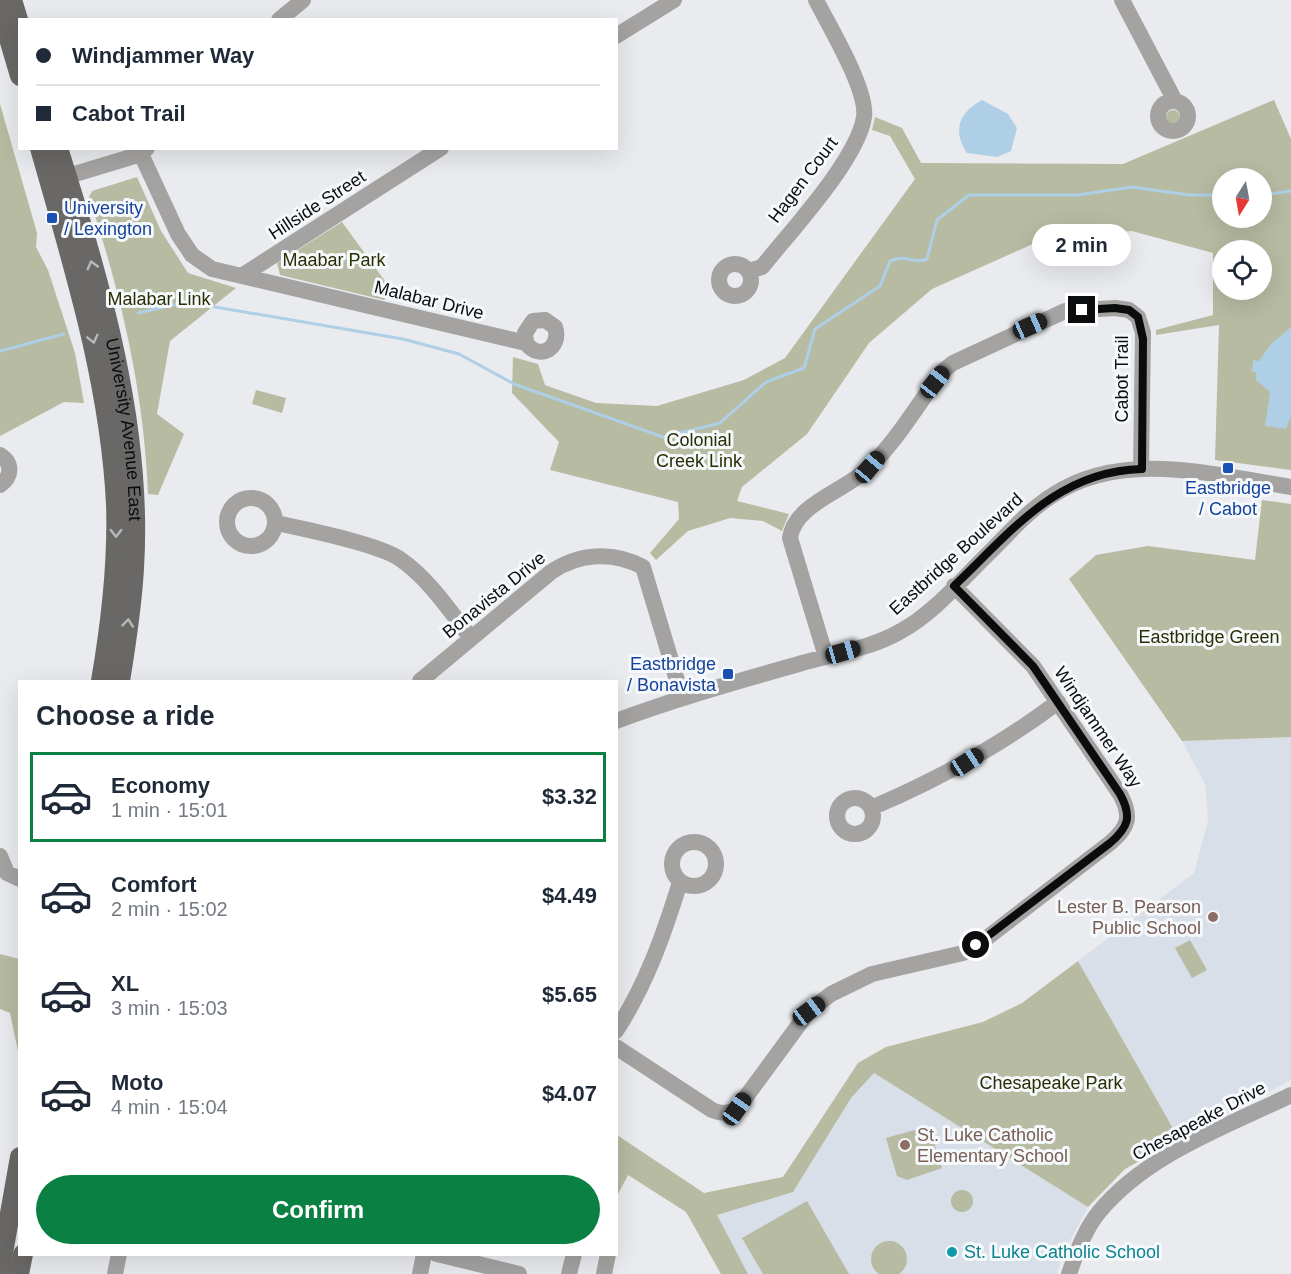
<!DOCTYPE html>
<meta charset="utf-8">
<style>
:root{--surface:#fff;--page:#f2f2f3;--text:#1f2937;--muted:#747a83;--line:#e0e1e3;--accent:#0b8043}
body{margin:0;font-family:Helvetica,sans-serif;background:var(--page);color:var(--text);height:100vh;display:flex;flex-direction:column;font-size:22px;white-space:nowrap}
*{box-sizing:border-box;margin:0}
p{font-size:20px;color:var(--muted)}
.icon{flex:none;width:33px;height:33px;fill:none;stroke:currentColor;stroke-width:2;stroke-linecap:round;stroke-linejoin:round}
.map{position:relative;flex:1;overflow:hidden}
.panel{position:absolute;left:18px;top:680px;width:600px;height:576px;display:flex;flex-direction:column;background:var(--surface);border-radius:0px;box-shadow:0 6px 24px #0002}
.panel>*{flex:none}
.top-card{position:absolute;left:18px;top:18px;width:600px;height:132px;border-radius:0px;box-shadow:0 6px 24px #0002;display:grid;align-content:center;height:132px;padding:0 18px;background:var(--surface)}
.needle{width:39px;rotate:191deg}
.controls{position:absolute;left:1212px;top:168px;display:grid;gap:12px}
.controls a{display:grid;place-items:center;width:60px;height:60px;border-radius:50%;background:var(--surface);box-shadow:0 6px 24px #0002;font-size:30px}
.end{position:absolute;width:27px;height:27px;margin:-14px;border:8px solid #0b0c0d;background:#fff;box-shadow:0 0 0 3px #fff}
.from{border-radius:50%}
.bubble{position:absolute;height:42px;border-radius:21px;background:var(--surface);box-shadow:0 6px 24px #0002;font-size:20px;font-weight:700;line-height:42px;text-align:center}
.car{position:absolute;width:18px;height:36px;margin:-18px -9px;border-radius:8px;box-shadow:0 0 4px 2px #0007;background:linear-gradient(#222 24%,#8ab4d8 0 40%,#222 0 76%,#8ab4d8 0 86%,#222 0)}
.top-card b{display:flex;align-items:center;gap:21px;height:57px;font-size:22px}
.top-card b+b{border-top:2px solid var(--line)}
.top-card i{width:15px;height:15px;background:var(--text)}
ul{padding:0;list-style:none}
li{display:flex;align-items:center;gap:18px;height:90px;margin:0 12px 9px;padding:0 6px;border:3px solid transparent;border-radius:0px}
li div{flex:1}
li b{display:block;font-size:22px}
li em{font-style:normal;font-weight:700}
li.on{border-color:var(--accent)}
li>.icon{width:54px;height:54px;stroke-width:1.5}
h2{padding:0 18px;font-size:27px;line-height:72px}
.cta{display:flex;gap:12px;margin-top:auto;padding:12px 18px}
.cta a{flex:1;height:69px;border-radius:36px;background:var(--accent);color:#fff;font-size:24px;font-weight:700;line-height:69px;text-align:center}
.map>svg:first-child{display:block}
</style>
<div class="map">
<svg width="1291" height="1274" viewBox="0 0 1291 1274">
<rect width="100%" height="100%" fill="#e9ebee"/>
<!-- built -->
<path fill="#d8dfe8" d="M1291,737V1080L1179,1139L1078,961L1194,873L1208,821L1205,784L1182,741Z
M874,1073L1088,1207L1062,1256L1057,1274H748L716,1215L793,1192L851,1098Z"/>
<!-- green -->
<path fill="#b6bba2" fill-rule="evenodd" d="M1274,100L1291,139V470L1215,460L1219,325L1156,335V330L1213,315V253L1132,231L1053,235L932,289L869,343L807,434L742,487L737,501L789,514L782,531L763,521L730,518L688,531L656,560L650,553L679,519L678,502L550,470L559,442L512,393L513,357L538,364L545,385L596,403L657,406L744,380L785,358L915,179L890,136L872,130L875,117L902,128L921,163L1123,164ZM1222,178H1262V218H1222ZM1222,250H1262V290H1222Z
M0,104L37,233L36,247L48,270L75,353L84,403L64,402L0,436Z
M1166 117a7 7 0 1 1 14 0a7 7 0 1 1-14 0Z
M137,177L161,231L188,273L236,288L170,341L157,414L184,434L158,495L148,494C144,391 121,294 89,197L92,191Z
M342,222L393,292L384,300L280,275L277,263Z
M256,390L286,398L282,413L252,404Z
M1262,500L1291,504V737L1182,741L1069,579L1096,555L1148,546L1255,560Z
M1190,940L1207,970L1192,978L1175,948Z
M0,954L19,959V1056L10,1013L0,1009Z
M1078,961L1179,1139L1125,1169L1088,1207L874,1073L851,1098L793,1192L717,1215L748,1274H721L686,1212L628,1175L617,1196V1135L704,1193L783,1177L858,1063L886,1047L983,1022L1022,1003Z
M929,1126L942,1168L907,1180L897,1176L886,1138Z
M951 1201a11 11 0 1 1 22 0a11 11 0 1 1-22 0Z
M807,1201L849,1274H763L742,1238Z
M871 1259a18 18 0 1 1 36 0a18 18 0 1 1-36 0Z"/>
<!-- water -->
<path fill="#aecfe5" d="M982,100L1008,114L1017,128L1011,151L997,157L967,153C952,130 959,113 982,100Z
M1291,327V416L1286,429L1265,426L1270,392L1256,380V372L1252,371L1253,360L1259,361L1271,344Z"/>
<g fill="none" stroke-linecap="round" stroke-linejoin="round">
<!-- stream -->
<path stroke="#aecfe5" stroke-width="3" d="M1262,195L1291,191
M138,313L186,302L403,339L459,354L514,384L663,437L720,423L766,382L804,368L815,329L880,286L890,261C907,253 912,265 927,259L937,220L969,195H1078L1132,187L1189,195H1222
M0,351L64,334"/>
<!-- minor -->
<path stroke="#a4a3a2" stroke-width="16" d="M1122,0L1175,101
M279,20L303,0
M616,36L674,0
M1158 116a15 15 0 1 1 30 0a15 15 0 1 1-30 0Z
M141,154L178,234L192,255L212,269L526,343C540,362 562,347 555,327L545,320L533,321L525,333L526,343
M55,180L141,154L147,148
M719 280a16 16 0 1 1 32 0a16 16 0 1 1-32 0Z
M749,271L762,267C790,232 858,159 864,117C868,90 829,26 816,0
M243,275L441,148
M0,455C13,463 12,477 0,485
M227 522a24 24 0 1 1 48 0a24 24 0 1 1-48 0Z
M276,523C304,529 379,544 400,559C428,578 450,611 471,638
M826,657L790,538C794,507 837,493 860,475C892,450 918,403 943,371L953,363L1065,311L1115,308L1129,310L1138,317L1143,333L1141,469
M420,681L551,572C579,553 613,551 643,567L682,697
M616,721C677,698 740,681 802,663C835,654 872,648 901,631C934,613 962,579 989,553C1009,533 1029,510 1053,495C1123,449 1214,475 1291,487
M837 816a18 18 0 1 1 36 0a18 18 0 1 1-36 0Z
M871,808C937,780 1001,745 1058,702
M672 864a22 22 0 1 1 44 0a22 22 0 1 1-44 0Z
M0,856L7,873L20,879
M616,1031C646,985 664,934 680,882
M616,1047L712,1110C721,1114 728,1114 737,1109L809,1011L831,994L872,974L963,953L988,937L1110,843C1129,827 1132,816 1120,794L1033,666L954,586
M437,1254L519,1274
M115,1274L119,1254
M420,1274L424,1254
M569,1274L574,1254
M604,1274L608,1254
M1069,1274C1076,1253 1085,1229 1099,1212C1147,1154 1225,1127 1291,1095"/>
<!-- major -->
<g stroke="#696866" stroke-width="20">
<path d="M12,0L20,26"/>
<path d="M0,8L20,76"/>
<path d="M40,148C73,265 110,382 116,504C118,563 111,623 101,681"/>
<path id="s1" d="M58,148C100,282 143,426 134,568C132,606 126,644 120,681"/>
<path d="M0,1270L20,1157"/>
<path d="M19,1274L23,1254"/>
</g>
</g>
<!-- one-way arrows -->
<defs><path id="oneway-chevron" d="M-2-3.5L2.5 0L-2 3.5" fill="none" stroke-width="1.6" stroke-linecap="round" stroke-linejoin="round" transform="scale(1.5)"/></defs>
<g stroke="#b7b8b8">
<use href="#oneway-chevron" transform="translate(92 265) rotate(-105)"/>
<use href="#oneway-chevron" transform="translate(93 339) rotate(76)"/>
<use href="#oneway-chevron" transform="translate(116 533) rotate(90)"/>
<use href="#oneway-chevron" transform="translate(128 623) rotate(-84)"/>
</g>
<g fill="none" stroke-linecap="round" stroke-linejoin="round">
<!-- route -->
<path stroke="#0b0c0d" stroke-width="8" d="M976,945L1110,843C1129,827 1132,816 1120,794L1033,666L954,586C1011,532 1057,471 1142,469L1143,339L1138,317L1129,310L1115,308L1082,310"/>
</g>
<!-- markers -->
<g fill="#1a4fb4" stroke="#f6f9fc" stroke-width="2">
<rect x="46" y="212" width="12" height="12" rx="3"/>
<rect x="1222" y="462" width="12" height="12" rx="3"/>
<rect x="722" y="668" width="12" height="12" rx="3"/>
</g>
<g fill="#8d6e63" stroke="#f6f9fc" stroke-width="2">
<circle cx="1213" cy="917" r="6"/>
<circle cx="905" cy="1145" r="6"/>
</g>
<circle fill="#0f9aa8" stroke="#f6f9fc" stroke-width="2" cx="952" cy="1252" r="6"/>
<g text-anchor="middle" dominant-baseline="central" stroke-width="6" stroke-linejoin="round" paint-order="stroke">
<!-- street labels -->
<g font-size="18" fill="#0b0c0d" stroke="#f6f9fc">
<text transform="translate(803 180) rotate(-53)">Hagen Court</text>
<text transform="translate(317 205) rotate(-33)">Hillside Street</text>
<text transform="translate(429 300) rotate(14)">Malabar Drive</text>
<text transform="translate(1122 379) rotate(-90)">Cabot Trail</text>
<text stroke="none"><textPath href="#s1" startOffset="290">University Avenue East</textPath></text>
<text transform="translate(956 554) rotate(-42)">Eastbridge Boulevard</text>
<text transform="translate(494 595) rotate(-39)">Bonavista Drive</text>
<text transform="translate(1098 727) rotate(56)">Windjammer Way</text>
<text transform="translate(1199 1121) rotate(-28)">Chesapeake Drive</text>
</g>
<!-- transit labels -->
<g font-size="18" fill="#164399" stroke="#f6f9fc" text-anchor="start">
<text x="64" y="208">University<tspan x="64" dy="21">/ Lexington</tspan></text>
<text x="1228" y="488" text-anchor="middle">Eastbridge<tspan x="1228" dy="21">/ Cabot</tspan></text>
<text x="716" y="664" text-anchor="end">Eastbridge<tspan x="716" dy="21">/ Bonavista</tspan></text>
</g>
<!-- park labels -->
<g font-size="18" fill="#2a2e03" stroke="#f6f9fc">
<text x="334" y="260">Maabar Park</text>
<text x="159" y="299">Malabar Link</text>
<text x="699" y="440">Colonial<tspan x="699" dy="21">Creek Link</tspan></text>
<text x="1209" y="637">Eastbridge Green</text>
<text x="1051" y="1083">Chesapeake Park</text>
</g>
<!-- education labels -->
<g font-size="18" fill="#785e54" stroke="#f6f9fc" text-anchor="end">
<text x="1201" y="907">Lester B. Pearson<tspan x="1201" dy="21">Public School</tspan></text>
<text x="917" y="1135" text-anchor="start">St. Luke Catholic<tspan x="917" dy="21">Elementary School</tspan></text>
</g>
<!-- culture labels -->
<g font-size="18" fill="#0d838f" stroke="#f6f9fc" text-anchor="start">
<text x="964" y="1252">St. Luke Catholic School</text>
</g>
</g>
</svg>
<div class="controls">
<a><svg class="needle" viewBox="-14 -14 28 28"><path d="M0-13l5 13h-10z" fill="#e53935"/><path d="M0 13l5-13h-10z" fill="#747a83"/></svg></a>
<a><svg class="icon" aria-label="locate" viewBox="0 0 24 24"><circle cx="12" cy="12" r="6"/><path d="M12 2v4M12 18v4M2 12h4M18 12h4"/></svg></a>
</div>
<i class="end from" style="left:976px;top:945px"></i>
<i class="end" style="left:1082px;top:310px"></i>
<div class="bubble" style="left:1032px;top:224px;width:99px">2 min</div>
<i class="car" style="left:1030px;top:326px;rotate:66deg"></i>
<i class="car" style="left:935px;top:382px;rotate:38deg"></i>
<i class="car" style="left:870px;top:467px;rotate:40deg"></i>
<i class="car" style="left:843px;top:652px;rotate:74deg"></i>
<i class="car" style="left:967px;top:762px;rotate:57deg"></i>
<i class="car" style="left:809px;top:1011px;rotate:53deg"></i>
<i class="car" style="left:737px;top:1109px;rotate:35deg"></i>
<div class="top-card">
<b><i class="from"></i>Windjammer Way</b>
<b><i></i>Cabot Trail</b>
</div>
<section class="panel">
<h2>Choose a ride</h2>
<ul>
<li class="on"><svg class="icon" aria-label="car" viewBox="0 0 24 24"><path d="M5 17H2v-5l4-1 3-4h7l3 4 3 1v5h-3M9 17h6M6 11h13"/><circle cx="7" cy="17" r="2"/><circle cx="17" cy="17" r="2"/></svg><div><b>Economy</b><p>1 min · 15:01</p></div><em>$3.32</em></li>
<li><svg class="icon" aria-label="car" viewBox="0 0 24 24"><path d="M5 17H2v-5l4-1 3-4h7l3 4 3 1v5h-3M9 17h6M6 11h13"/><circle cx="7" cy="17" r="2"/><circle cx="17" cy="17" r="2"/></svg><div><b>Comfort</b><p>2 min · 15:02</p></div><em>$4.49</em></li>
<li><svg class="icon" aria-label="car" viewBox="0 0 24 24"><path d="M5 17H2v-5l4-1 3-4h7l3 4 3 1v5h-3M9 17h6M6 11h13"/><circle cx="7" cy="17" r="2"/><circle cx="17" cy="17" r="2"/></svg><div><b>XL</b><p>3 min · 15:03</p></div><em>$5.65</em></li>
<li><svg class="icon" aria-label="car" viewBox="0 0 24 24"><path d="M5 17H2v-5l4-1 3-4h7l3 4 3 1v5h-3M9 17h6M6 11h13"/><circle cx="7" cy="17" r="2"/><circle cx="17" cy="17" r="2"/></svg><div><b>Moto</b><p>4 min · 15:04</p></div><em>$4.07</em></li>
</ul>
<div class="cta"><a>Confirm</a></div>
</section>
</div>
